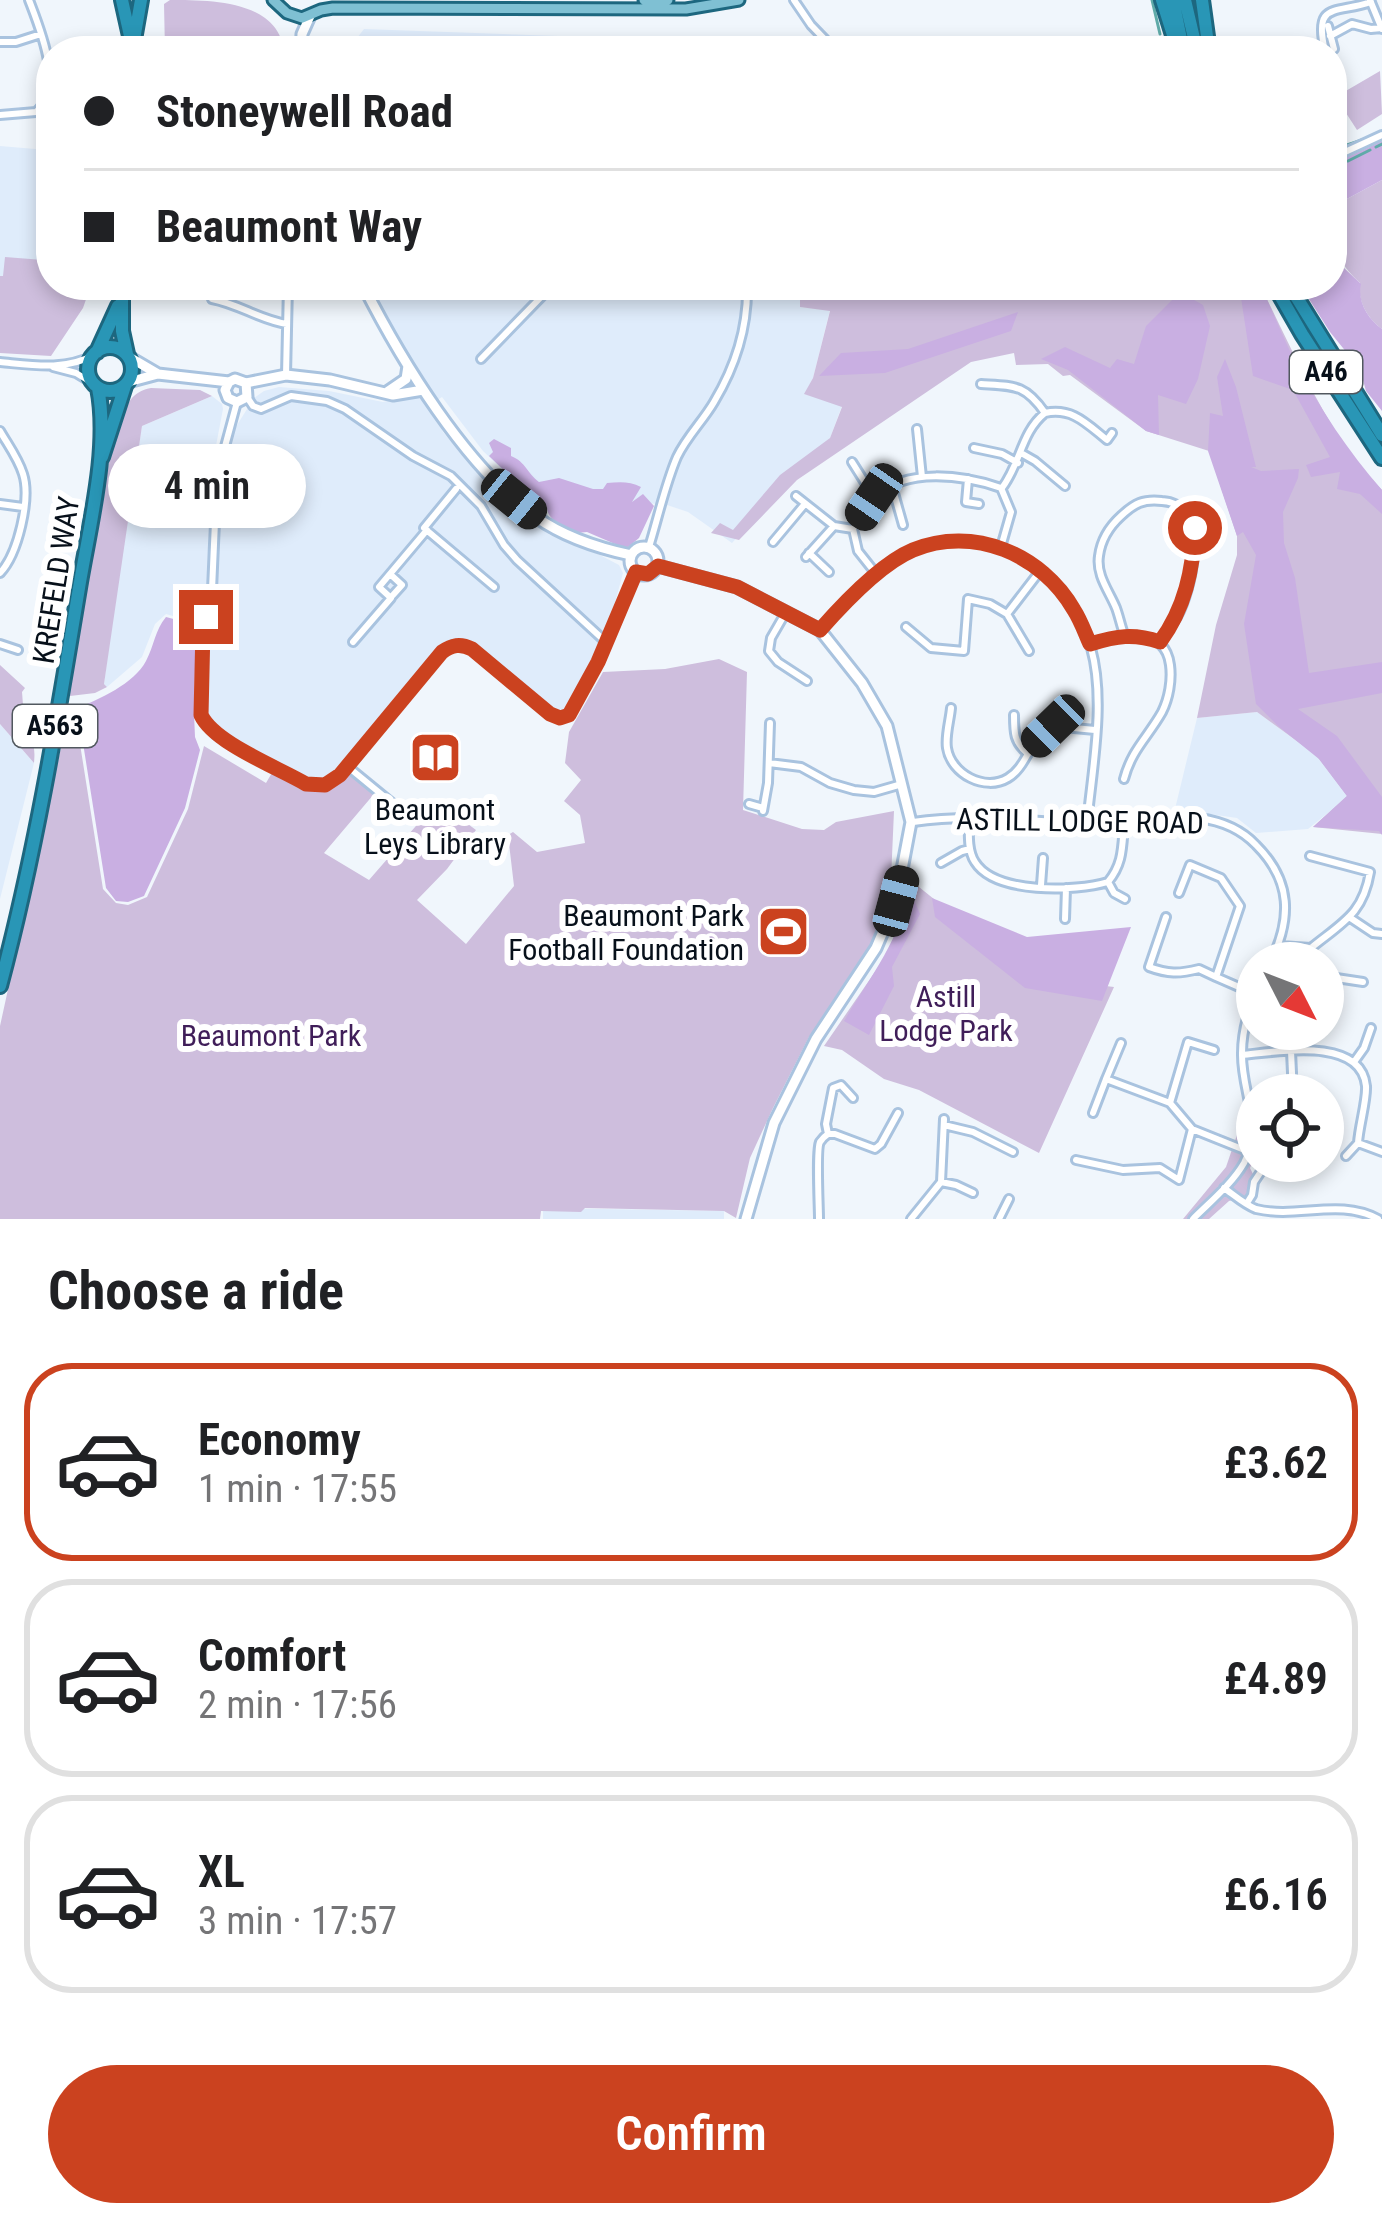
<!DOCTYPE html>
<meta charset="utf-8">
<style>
:root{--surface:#fff;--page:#f6f6f6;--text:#202124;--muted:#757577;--line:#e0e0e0;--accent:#cb421f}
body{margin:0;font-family:"Roboto Condensed",sans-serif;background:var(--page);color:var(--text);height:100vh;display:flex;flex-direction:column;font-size:45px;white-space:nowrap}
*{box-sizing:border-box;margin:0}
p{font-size:39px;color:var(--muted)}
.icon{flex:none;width:66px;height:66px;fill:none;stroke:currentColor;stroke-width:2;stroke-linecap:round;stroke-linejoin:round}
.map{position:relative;height:1219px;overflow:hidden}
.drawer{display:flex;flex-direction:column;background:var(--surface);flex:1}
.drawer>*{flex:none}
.guide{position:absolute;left:36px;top:36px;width:1311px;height:264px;border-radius:48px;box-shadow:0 6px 18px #0003;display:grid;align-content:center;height:264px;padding:0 48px;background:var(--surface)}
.needle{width:78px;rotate:132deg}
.tools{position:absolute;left:1236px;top:942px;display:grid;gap:24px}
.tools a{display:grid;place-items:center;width:108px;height:108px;border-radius:50%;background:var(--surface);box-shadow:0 6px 18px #0003;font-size:60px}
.end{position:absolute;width:54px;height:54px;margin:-27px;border:15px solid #cb421f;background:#fff;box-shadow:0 0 0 6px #fff}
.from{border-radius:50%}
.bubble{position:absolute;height:84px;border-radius:42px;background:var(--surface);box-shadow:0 6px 18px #0003;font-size:39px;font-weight:600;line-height:84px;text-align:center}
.car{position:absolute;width:36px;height:72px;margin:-36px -18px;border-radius:15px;box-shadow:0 0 9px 3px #0007;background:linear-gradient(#222 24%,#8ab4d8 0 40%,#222 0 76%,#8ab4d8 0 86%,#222 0)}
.guide b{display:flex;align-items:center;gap:42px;height:114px;font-size:45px}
.guide b+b{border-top:3px solid var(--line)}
.guide i{width:30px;height:30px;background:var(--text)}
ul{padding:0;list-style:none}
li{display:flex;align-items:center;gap:36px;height:198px;margin:0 24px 18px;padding:0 24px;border:6px solid var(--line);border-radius:48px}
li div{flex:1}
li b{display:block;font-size:45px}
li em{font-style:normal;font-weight:600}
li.on{border-color:var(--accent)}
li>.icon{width:108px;height:108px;stroke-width:1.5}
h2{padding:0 48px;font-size:54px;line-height:144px}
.button{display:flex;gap:24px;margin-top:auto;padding:24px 48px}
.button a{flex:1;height:138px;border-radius:72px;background:var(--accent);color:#fff;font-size:48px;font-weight:600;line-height:138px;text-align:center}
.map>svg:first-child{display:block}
</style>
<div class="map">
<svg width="1382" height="1219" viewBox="0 0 1382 1219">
<rect width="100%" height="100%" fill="#f0f6fc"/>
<!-- built -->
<path fill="#dfecfb" d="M364,29L587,37H776L772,51H347Z
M0,146L47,150L45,183L51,184V285L0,349Z
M363,285H800V307L830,310L813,378L805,394L842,406L830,438L732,543L688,512L667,505L605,499L551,508L517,483L483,451L442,397L433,403Z
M279,387L329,391L383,402L408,396L421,397L432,409L443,432L482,477L529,520L550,535L596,553L619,565L623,573L610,621L590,670L565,712H554L476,647L461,641L444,646L358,746L339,772L323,783L308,781L236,742L207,719L204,703L206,630L216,596L222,490L232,433L254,398L264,391Z
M212,396L222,404L223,409L210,477L207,589L197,623L166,614L155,624L142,657L107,687L104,684L114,607L142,426Z
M1257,712L1316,755L1348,797L1308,829L1256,833L1237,818L1175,809L1197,718Z
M0,724L34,763L0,899Z
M543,1208L724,1211V1219H543Z"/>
<!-- green -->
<path fill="#cebedd" d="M170,0C210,0 278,0 284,51H165L164,4Z
M1380,71L1382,114L1357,130L1346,113L1332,119V99Z
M47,151H51V285H91L83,308L51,356L0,353V276H3L5,257L43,260L48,192L45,183Z
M1382,180V329C1368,319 1357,301 1360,283C1333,258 1332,243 1332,207Z
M800,285H1260C1287,339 1311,395 1345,446C1355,462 1369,476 1382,490V834L1313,827L1347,796L1316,755L1257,712L1197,718L1216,625L1237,555V536L1209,451L1146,431L1070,375L1063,376L1048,364L1016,365L1014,353L971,362L797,480L739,540L711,533L720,523L733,530L780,475L830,438L842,407L804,394L813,378L830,311L800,307Z
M151,388L200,390L212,396L142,426L104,684L107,687L95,693L70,696L66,691C80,600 93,509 117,421H121C127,404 131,392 151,388Z
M719,659L747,672L743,810L802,829L824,830L836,822L894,811L891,879L881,925L856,972L809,1037L773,1108L750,1158L736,1218L724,1211L585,1208L581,1212L541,1211L540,1219H0V1026L65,729L69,738L80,744L103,889L116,903L128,905L147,897L188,809L204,746L266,783L273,771C304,790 319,804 350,774L374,794L324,853L369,880L435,804H441L476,830L447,869L417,900L466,944L514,886L508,835L513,832L537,852L585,843L580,815L564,801L581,780L565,763L569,732L603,672L665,669Z
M0,665L25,688L22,692C23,703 23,713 26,723C31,743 36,741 34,763L0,724Z
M914,883L1031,977L1114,987L1039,1153L919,1090L884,1079L842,1050L824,1046L888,953Z
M1238,1132L1257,1136V1152L1250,1168L1254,1176L1245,1197L1229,1201L1209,1219H1183L1226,1167Z"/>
<!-- forest -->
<path fill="#c9afe2" d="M1382,141V180L1332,207V164Z
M1332,239L1343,267L1361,284C1357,301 1368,319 1382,329V411L1366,391L1360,369L1330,332L1300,285H1332Z
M1174,285H1186L1187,296L1203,305L1210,326L1198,379L1186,404L1158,395L1159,435L1146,431L1068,370L1041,359L1065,347L1110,368L1117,359L1134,364L1146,326L1178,294Z
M1239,285H1260C1273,311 1283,338 1296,363C1320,409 1348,451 1382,490V514L1360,494L1337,489L1340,472L1311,477L1306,465L1330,457L1293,390L1253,376Z
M1018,312L1011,331L885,373L819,376L841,353L908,349Z
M1225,359L1236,387L1256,467H1251L1261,471L1299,469L1298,478L1283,512L1284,543L1295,578L1309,673L1382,662V693L1298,709L1337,736L1382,797V835L1379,831L1313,827L1347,796L1319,759L1278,726L1256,704L1244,624L1256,555L1243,532L1237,536L1208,451L1210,413L1223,416L1217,377Z
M494,439L511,448V456C526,462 527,473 539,482L559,478L593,489H603L607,483C619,482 630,481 641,487L632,502L643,494L654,506L639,538L627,548L622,547L587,532L577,533C566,524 550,524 547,509L538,505L539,497L533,493L516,489L509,475L489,456L493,452L489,443Z
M166,617L196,625L194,714L195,737L200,750L185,808L144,896L128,902L116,901L106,888L83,743L71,736L69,724L76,709C99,699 134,684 146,661C154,646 155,630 166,617Z
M909,888L920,914L892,967L894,986L869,1035L844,1021C870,977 901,939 909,888Z
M932,898L1027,937L1131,927L1102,1001L1025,988L935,917Z"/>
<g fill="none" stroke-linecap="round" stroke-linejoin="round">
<!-- stream -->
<path stroke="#5faba9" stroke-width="3" d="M1152,0L1160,34
M1376,147L1382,144
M1332,150L1362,140
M1348,161L1370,150"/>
<defs>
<path id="street" d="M794,0L811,25L836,51
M1370,0L1382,29
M1328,26L1334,49
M1330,36L1352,24L1371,29L1382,28
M0,42H16L41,34
M1325,51C1313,1 1336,14 1371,2
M0,115L36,112C65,88 40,29 29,0
M1332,158L1382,135
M212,299C239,304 260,320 287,324
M481,359L544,294L548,285
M0,362C32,365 65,371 94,355
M53,367L76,373L94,384
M286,375L288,285
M981,384C1014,386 1025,384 1045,413C1021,432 1021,463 1002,488
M247,397L253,406L261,409L291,396L327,401L345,409L413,456L451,476L481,506L504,545L517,560L607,643
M237,402L217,476L212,590L203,628L201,715L216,735L306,785H325L340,775L442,652L453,645L472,649L550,714L559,718L569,714L598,662L636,572
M1045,413C1072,407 1087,424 1107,440L1112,433
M917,429L922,477
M0,431C8,445 18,458 23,474C31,499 18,554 0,573
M974,448L1002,454L1018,463
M1021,453L1035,461L1065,486
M852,462L874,497
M968,479L966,502L979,504
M892,486L903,525
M456,489L424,528L494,587
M796,496L834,526L853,529
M0,504L23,507
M773,542L804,505
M649,547C658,518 665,485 677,457C687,436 703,421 714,402C735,367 748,326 747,285
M809,553L829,572
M806,557L834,526
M390,574L402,585L393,595
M877,575L858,551L853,529C859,519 866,505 874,497C907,467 963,475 1001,488L1011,512L1001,547
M786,612L771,638L769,651L778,662L807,681
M1007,614L1029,651
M906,627L931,648L964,651L968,599L990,604L1007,614L1040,571
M820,630C842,605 881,564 911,551C987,516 1070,573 1091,648C1106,701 1092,770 1087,824
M1124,634C1121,626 1119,616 1116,608C1109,591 1096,575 1099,556C1101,540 1110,526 1121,516C1135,503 1143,499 1162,501C1211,504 1193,582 1180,611C1175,622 1167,632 1160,642
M353,642L391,598L379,587L427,530
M0,644L18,650
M1090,644C1117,636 1165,624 1170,665C1172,680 1169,698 1162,712C1148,737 1132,749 1124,779
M951,708C950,720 945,736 947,748C951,774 985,792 1008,778C1020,771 1025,758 1032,747C1038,739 1046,733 1053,726L1095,730
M1014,715C1014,733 1014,742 1028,754
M769,763L801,767L830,783L854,790L874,792L902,784
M347,766L392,803
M749,804L763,808
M763,811L768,783L770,723
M969,816C969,831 967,850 975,862C995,894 1075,892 1108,882C1123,864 1122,848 1124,825
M913,822C975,813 1035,822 1097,824C1119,825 1141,826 1162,824C1175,822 1186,817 1199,818C1221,821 1241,829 1256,845C1292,881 1292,919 1270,963
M941,863L962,851L970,849
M1108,882L1114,893L1125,899
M1041,885L1043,858
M1179,893L1190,865L1221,878L1240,906L1216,977L1255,994
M1166,917L1149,967C1168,974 1179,974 1199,969L1216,977
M1349,917L1373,933L1382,934
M1065,919L1066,888
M1280,946L1311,948C1343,922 1363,914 1370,872L1310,856
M1323,976L1363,982
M1121,1043L1106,1079L1170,1103L1192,1129L1247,1151
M1291,1051L1293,1095
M1242,1055C1276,1052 1361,1036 1366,1086C1367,1100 1359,1126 1358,1143
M1354,1062L1364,1048L1371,1028
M1170,1103L1188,1042L1214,1050
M1093,1113L1106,1079
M944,1125L973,1132L1013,1152
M828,1134L826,1124L833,1088L841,1085L853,1098
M1346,1156L1358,1143L1382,1152
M1076,1160L1123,1170L1160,1168L1179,1180L1192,1129
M941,1182L956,1185L973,1193
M1224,1188C1234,1195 1245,1205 1256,1209C1298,1219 1339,1198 1378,1219
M1247,1203L1252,1195L1254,1182L1264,1167
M819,1219C819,1206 816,1149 820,1142C822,1139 825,1136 828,1134H835L875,1149L881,1144L898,1113
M911,1219L941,1182L944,1119
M999,1219L1009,1199
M1193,1219C1210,1202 1232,1184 1244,1163C1264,1125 1241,1092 1242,1053C1242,1032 1249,1008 1257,989"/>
<path id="secondary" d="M301,51L302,34L310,16
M363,285C401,360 466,468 536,517C564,537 598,548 631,555
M129,357L158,374
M128,382L158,374L229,382
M225,390L229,382L235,379L246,383L286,375L330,380L393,395L423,390
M225,390L228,398L237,402L247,397L246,383
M387,392L406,379L408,366
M630 561a14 14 0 1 1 28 0a14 14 0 1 1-28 0Z
M658,566L737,587L820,630L862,683L887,726L911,822L896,901L876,948L816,1039L774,1123L746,1219"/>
<path id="primary" d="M273,0L287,13L302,18L321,10L333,8L686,9L739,0
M644,0H668"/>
<path id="highway" d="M122,0L130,36
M1162,0L1178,51
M1173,0L1182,44
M1185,0L1197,51
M1202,0L1209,51
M132,51L141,0
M122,285V331L127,354
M1274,285L1302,334L1382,458
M1289,285L1382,435
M88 369a22 22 0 1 1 44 0a22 22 0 1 1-44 0Z
M97,352L118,306
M102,457L125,386
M0,986C35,855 57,721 79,588C89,527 110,448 98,388"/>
</defs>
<!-- street casing -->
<use href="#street" stroke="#a9c3df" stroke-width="12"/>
<!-- secondary casing -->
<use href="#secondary" stroke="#a9c3df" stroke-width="15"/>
<!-- primary casing -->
<use href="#primary" stroke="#1d677f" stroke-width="15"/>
<!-- highway casing -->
<use href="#highway" stroke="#1d677f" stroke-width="18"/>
<!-- street -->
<use href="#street" stroke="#fff" stroke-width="6"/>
<!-- secondary -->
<use href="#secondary" stroke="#fff" stroke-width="9"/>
<!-- primary -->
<use href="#primary" stroke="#7fc0d3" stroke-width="9"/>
<!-- highway -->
<use href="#highway" stroke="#2996b6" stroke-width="12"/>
</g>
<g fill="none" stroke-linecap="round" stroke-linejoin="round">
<!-- route -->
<path stroke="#cb421f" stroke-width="15" d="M206,617L203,628L201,715C214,743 277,767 306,784L325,785L340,775L442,652C452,645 460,643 472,649L550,714L560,718L569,715L598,662L636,572L648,574L658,566L737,587L820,630C842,605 882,563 913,550C973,525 1042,554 1074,610C1081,621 1085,633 1090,644C1117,636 1133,633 1160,642C1185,608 1193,570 1195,528"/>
</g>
<!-- icons -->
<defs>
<symbol id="library-square" viewBox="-11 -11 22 22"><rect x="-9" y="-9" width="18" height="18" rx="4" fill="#cb421f" stroke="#fff"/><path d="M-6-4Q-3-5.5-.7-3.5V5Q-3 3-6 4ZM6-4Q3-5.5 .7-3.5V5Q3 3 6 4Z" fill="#fff"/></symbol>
<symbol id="stadium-square" viewBox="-11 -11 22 22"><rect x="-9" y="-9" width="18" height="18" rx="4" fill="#cb421f" stroke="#fff"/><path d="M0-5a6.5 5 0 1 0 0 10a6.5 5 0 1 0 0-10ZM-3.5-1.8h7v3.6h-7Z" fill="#fff"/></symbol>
</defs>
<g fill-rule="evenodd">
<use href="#library-square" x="406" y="728" width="59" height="59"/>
<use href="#stadium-square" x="754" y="902" width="59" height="59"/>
</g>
<g text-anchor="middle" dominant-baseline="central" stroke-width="12" stroke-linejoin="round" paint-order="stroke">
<!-- shield labels -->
<g fill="#fff" stroke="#51585f" stroke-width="3">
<rect x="1290" y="351" width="72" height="42" rx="9"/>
<rect x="13" y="705" width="84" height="42" rx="9"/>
</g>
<g font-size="27" font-weight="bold" fill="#07101a">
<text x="1326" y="372">A46</text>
<text x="55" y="726">A563</text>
</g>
<!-- street labels -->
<g font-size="30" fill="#07101a" stroke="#fff">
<text transform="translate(56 580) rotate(-81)">KREFELD WAY</text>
<text transform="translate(1080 821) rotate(1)">ASTILL LODGE ROAD</text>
</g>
<!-- poi labels -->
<g font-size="30" fill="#07101a" stroke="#fff">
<text x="435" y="809">Beaumont<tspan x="435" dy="34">Leys Library</tspan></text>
<text x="744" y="915" text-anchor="end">Beaumont Park<tspan x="744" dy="34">Football Foundation</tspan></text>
</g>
<!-- park labels -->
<g font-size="30" fill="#401e59" stroke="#fff">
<text x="946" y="996">Astill<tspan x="946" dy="34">Lodge Park</tspan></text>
<text x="271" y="1035">Beaumont Park</text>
</g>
</g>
</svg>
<div class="tools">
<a><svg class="needle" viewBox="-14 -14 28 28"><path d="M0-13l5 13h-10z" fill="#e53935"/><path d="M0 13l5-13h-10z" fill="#757577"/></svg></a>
<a><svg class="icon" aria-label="locate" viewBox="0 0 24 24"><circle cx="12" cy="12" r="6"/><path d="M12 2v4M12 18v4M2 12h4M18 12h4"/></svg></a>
</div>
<i class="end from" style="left:1195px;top:528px"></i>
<i class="end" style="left:206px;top:617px"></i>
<div class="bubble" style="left:108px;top:444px;width:198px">4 min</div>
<i class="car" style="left:874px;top:497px;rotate:214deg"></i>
<i class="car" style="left:514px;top:499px;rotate:129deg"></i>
<i class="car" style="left:1053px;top:726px;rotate:226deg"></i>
<i class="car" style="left:896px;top:901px;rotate:15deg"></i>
<div class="guide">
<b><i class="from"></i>Stoneywell Road</b>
<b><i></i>Beaumont Way</b>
</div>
</div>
<section class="drawer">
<h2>Choose a ride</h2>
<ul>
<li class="on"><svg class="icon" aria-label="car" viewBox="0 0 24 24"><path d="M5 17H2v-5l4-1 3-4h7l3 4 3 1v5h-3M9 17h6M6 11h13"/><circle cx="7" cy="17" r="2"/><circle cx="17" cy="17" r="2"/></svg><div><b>Economy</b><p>1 min · 17:55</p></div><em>£3.62</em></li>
<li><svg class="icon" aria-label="car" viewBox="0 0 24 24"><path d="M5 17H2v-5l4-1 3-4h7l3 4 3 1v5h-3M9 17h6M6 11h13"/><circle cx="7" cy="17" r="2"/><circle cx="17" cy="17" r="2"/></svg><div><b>Comfort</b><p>2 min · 17:56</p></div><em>£4.89</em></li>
<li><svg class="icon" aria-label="car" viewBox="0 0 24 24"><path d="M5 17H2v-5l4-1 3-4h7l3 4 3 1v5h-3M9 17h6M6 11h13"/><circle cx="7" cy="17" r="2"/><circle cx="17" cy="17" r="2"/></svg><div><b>XL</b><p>3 min · 17:57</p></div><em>£6.16</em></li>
</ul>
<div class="button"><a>Confirm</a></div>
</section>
